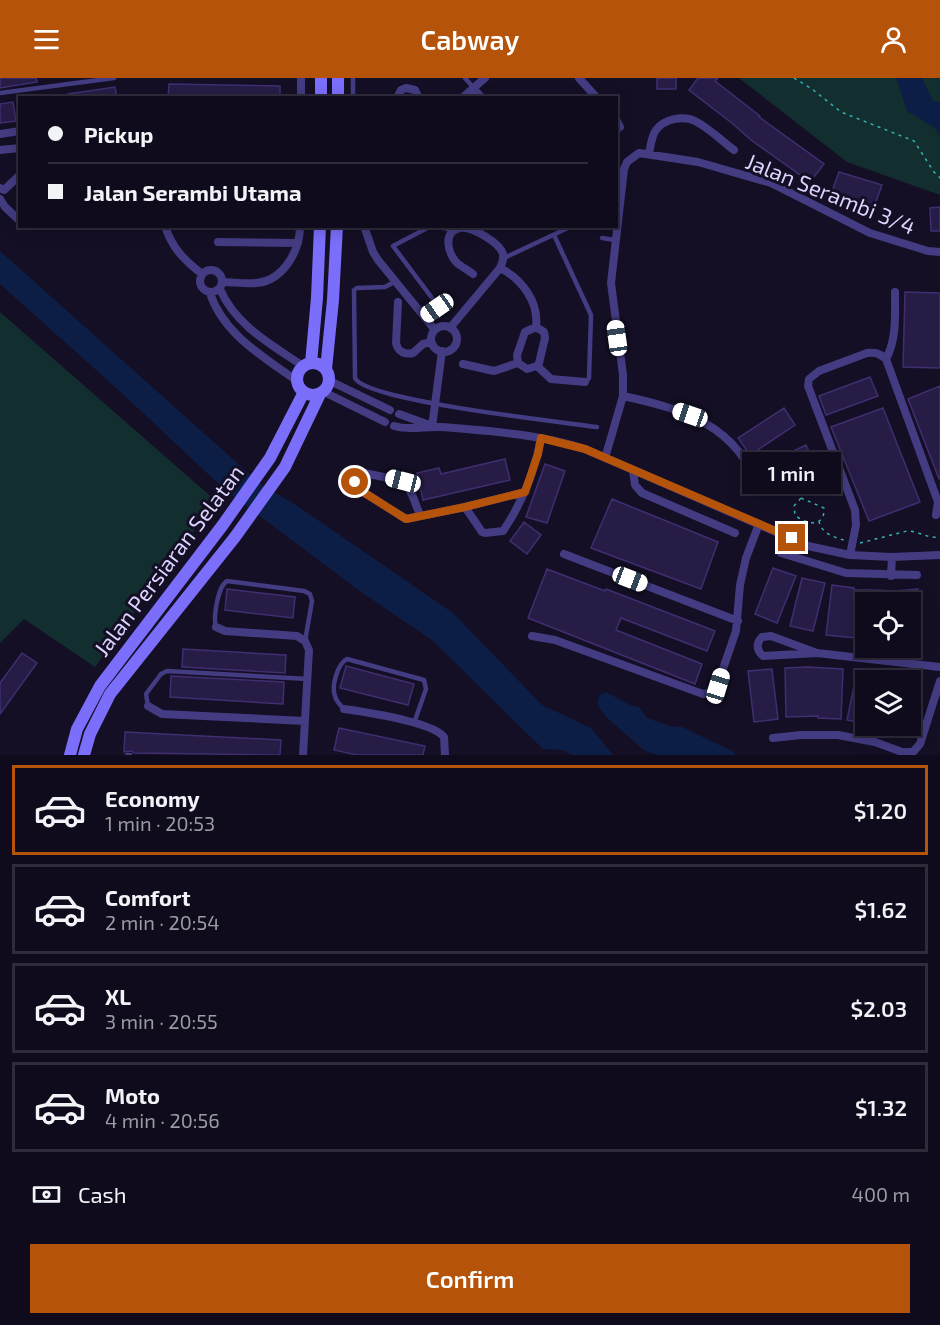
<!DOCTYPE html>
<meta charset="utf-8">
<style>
:root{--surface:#0f0b1c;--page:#181425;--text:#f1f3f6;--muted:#9b9ba3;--line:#2f2b3b;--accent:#b45309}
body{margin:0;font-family:"Exo 2",sans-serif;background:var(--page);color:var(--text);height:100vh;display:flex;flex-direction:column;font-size:22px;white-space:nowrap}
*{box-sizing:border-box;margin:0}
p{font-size:20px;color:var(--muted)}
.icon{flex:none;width:33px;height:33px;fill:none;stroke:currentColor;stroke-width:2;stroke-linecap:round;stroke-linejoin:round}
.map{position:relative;height:677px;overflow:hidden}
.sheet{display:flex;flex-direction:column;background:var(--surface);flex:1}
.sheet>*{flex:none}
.banner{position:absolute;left:18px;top:18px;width:600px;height:132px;border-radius:0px;box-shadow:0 3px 15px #0003,0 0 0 2px var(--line);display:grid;align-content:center;height:132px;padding:0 30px;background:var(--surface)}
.buttons{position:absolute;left:855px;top:514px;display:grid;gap:12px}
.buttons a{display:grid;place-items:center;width:66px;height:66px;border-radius:0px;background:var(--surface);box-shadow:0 3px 15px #0003,0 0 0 2px var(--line);font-size:30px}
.end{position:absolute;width:27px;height:27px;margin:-14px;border:8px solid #b45309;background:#fff;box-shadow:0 0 0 3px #fff}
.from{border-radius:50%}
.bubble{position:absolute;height:42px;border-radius:0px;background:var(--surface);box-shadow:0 3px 15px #0003,0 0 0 2px var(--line);font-size:20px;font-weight:600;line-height:42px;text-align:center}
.car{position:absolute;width:18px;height:36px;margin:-18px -9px;border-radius:8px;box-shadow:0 0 4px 2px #0007;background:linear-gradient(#fff 24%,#345 0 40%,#fff 0 76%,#345 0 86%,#fff 0)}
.banner b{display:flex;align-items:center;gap:21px;height:57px;font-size:22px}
.banner b+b{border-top:2px solid var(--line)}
.banner i{width:15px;height:15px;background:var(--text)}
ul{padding:10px 0 0;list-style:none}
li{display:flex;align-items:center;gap:18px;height:90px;margin:0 12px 9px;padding:0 18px;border:3px solid var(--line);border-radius:0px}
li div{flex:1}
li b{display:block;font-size:22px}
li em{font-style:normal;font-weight:600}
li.current{border-color:var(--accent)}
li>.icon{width:54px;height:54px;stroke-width:1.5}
.pay{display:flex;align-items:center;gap:15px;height:66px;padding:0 30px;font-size:22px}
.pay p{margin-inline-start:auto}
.action{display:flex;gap:12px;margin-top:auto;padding:12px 30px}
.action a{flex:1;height:69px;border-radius:0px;background:var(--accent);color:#fff;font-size:24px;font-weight:600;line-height:69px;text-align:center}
header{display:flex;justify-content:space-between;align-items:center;height:78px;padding:0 30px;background:var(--accent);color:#fff;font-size:27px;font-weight:600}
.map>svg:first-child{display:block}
</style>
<header><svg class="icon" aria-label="menu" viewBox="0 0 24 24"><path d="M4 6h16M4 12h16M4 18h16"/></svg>Cabway<svg class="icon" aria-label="person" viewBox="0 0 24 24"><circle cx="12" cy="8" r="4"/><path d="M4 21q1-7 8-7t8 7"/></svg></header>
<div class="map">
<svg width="940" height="677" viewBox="0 0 940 677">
<rect width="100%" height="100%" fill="#140f25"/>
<!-- green -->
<path fill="#122e2f" d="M739,0H940V117L847,84Z
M0,234L216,423L95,589L24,541L0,565Z"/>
<!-- water -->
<path fill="#0d1e46" d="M896,0H922L933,23L940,24V58L935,50L907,33Z
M0,173L263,408L293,425L453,535L542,627L591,650L613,677H572L563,672L543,671L432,562L361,514L225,412L125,318L0,206Z
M606,614L632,628L639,629L647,640L673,649L680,648L732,673L736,677H658L645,673L606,639L597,626L600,617Z"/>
<!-- building -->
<path fill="#271c45" stroke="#402e71" stroke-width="1.5" d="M0,0H36L37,4L0,10Z
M657,0H676V11H657Z
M698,0H718L715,3L760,38L759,39L824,86L810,104L751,62L733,46L689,12Z
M169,6L280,8V20H168Z
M115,9L117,20H68V16Z
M13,24L16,43L0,45V26Z
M839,94L882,107L874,129L831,116Z
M940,129V153H931L930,130Z
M905,214L940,215V290L903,289Z
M870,299L878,318L826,337L819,318Z
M940,308V400L939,401L908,321Z
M784,330L795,347L750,377L738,360Z
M883,330L920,424L869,443L831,349Z
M806,367L815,386L765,409L757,390Z
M505,381L510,402L423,422L417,395L439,390L441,396Z
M545,386L565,393L547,445L526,439Z
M612,421L718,464L701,511L591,470Z
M524,444L541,457L527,476L510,463Z
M773,490L796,498L777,545L755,536Z
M547,491L605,513L606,511L715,553L707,573L621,540L616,552L702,586L695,606L528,540Z
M802,500L825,505L813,553L790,548Z
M832,507L854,510V512H875L895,513L918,511L920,562H910V525H866V561L826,557Z
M227,511L295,519L293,540L225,532Z
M183,571L286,577L285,595L182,589Z
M22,575L37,585L0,636V605Z
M346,588L414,606L408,627L340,610Z
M808,589L843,591L841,641L818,640V638L786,639L785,590Z
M772,591L778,641L754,644L748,593Z
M857,594L887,600V603H866V646L847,642Z
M171,598L284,604L283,626L170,619Z
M880,648H902L899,656Z
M339,650L425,668L423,677H357L334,672Z
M125,654L281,662L280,677L134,675L131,673L124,674Z"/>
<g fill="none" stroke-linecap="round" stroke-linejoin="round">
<!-- path -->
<path stroke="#32b3b4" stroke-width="1.5" stroke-dasharray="3 4.5" stroke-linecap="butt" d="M794,0L812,11L841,34L914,63L934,94L940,100
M801,420L824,430C825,450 806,447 795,437L794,428Z
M819,443C821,455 833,459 844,462
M860,465L907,453C919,453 928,461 940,459"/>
<!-- lane -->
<path stroke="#433c82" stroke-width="4.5" d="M465,0L473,9
M0,15L114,0
M353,20V0
M616,59L620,49
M432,148L454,152
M554,157L591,237L589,300L586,304
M602,160L615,162
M504,180L572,148
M396,203L385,209L357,210L354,212L355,300C366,323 562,344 597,349
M425,238L438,228L393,168L431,148
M216,549C213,539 218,508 227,503L304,513L310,516L312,523L305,563
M148,628L146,616L161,596L167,593L308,601
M344,631C340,627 336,623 335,618C331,608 338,585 347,581L424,602L426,611L414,645
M127,677H130"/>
<!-- street -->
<path stroke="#433c82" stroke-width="8" d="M579,0L597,20
M473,10L482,20
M301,20V0
M397,20L401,12L406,10L415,12L419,20
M462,20L485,0
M616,41L620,49
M0,56L20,53
M0,72L20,70
M649,75C651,68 651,59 656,52C664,41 683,37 695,43C709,50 722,63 734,72
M0,110L4,112L20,97
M0,121L5,129L20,143
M28,148H30
M165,148C172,170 184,182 202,196
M364,148L373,174L378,182L435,252
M218,164L298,165
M500,190C522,201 539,224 536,249
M200 203a11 11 0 1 1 22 0a11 11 0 1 1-22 0Z
M222,204C233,204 245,206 256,205C283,203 300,173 300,148
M220,211C235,247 272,267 303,288
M210,215C223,256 264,279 297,303
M398,224L396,265C398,274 405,277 413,275L423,266L431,264
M431 261a13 13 0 1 1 26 0a13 13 0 1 1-26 0Z
M536,249L544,254L545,260L539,285L537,288L527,291L518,285L517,277L525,254Z
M450,250L500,190C502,186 504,181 503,176C500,165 472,148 460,150C442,153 448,176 457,185C462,189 468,192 473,196
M886,281C897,261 895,236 895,214
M463,286L494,293L518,285
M537,288L551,301L585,304
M330,303L390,332
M324,314L385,344
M623,318C683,331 738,347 759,412
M399,336L432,348
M394,348C411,353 424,348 441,349C490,353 538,356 585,371L808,468L850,477L892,479L940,477
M432,349L442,273
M605,380L623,318V297L611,205L624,91L627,84L639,75L698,84L771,105L870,155L928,173L940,174
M633,392L635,407L642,415L735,455
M465,429L482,454L485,455L503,453C522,425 535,393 541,360
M420,437C415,426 412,411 403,403L364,395L357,400L355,404L360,412L406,441L465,429L525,414
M781,475L846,495L917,497
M564,476L738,543
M850,477L856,447L855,432L808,308L809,301L819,293L867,275C875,274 879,275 886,281L938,424L936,437
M891,498L892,479
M216,549L225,553L297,558L305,563L309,572L303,677
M532,558L555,562L703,616L715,614L736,553L740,507L746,480L759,446
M817,575L771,558L762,559C756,565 756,572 763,578L817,575L940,589
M148,628L162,636L305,643
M344,631C365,634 432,644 444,659L445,677
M773,660L801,657H838L875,664L902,674H913L920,666L940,603"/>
<!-- secondary -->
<path stroke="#7b6efb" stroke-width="12" d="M321,20V0
M338,20V0
M297 301a16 16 0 1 1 32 0a16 16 0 1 1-32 0Z
M311,285L317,220L320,148
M326,291L333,222L337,148
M70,677L77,651L100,608L222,448L270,380L304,314
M84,677L90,656L110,616L235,459L285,389L320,316"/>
</g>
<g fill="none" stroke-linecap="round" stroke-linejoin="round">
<!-- route -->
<path stroke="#b45309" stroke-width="8" d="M355,404L360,412L406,441L465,429L525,414L538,376L541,360L585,371L792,460"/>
</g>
<g text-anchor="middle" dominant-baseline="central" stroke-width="6" stroke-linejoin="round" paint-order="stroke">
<!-- street labels -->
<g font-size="22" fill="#dcd4fe" stroke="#140f25">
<text transform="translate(831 115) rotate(22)">Jalan Serambi 3/4</text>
<text transform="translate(168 482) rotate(-53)">Jalan Persiaran Selatan</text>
</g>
</g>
</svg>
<div class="buttons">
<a><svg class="icon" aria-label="locate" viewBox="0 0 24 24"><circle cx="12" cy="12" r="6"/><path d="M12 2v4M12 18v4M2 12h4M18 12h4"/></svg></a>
<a><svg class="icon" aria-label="layers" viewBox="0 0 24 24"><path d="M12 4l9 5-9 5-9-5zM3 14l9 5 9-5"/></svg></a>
</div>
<i class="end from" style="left:355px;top:404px"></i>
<i class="end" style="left:792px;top:460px"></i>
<div class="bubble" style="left:742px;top:374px;width:99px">1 min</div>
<i class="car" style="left:437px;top:230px;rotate:235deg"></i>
<i class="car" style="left:617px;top:260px;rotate:352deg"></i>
<i class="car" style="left:690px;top:337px;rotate:289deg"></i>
<i class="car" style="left:403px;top:403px;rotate:284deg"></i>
<i class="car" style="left:630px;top:501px;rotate:111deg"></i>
<i class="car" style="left:718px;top:608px;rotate:17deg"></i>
<div class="banner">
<b><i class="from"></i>Pickup</b>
<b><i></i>Jalan Serambi Utama</b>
</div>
</div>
<section class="sheet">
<ul>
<li class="current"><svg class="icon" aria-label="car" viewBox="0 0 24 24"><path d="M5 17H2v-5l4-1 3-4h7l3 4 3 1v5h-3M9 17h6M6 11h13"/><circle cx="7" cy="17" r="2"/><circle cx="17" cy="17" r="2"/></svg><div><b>Economy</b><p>1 min · 20:53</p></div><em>$1.20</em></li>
<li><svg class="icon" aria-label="car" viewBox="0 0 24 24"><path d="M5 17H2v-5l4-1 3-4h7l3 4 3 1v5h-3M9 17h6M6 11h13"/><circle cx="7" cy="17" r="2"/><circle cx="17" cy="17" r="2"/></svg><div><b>Comfort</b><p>2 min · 20:54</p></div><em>$1.62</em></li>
<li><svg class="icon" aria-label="car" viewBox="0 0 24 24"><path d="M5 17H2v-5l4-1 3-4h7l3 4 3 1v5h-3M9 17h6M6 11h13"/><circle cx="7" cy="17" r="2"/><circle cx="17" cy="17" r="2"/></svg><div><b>XL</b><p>3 min · 20:55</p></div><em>$2.03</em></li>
<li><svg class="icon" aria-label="car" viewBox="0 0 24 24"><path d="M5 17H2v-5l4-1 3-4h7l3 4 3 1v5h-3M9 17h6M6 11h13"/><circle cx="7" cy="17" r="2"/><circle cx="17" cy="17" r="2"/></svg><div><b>Moto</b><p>4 min · 20:56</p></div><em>$1.32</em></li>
</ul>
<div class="pay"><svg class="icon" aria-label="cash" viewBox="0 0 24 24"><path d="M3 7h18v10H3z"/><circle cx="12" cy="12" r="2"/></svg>Cash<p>400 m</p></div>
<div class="action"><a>Confirm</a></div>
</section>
